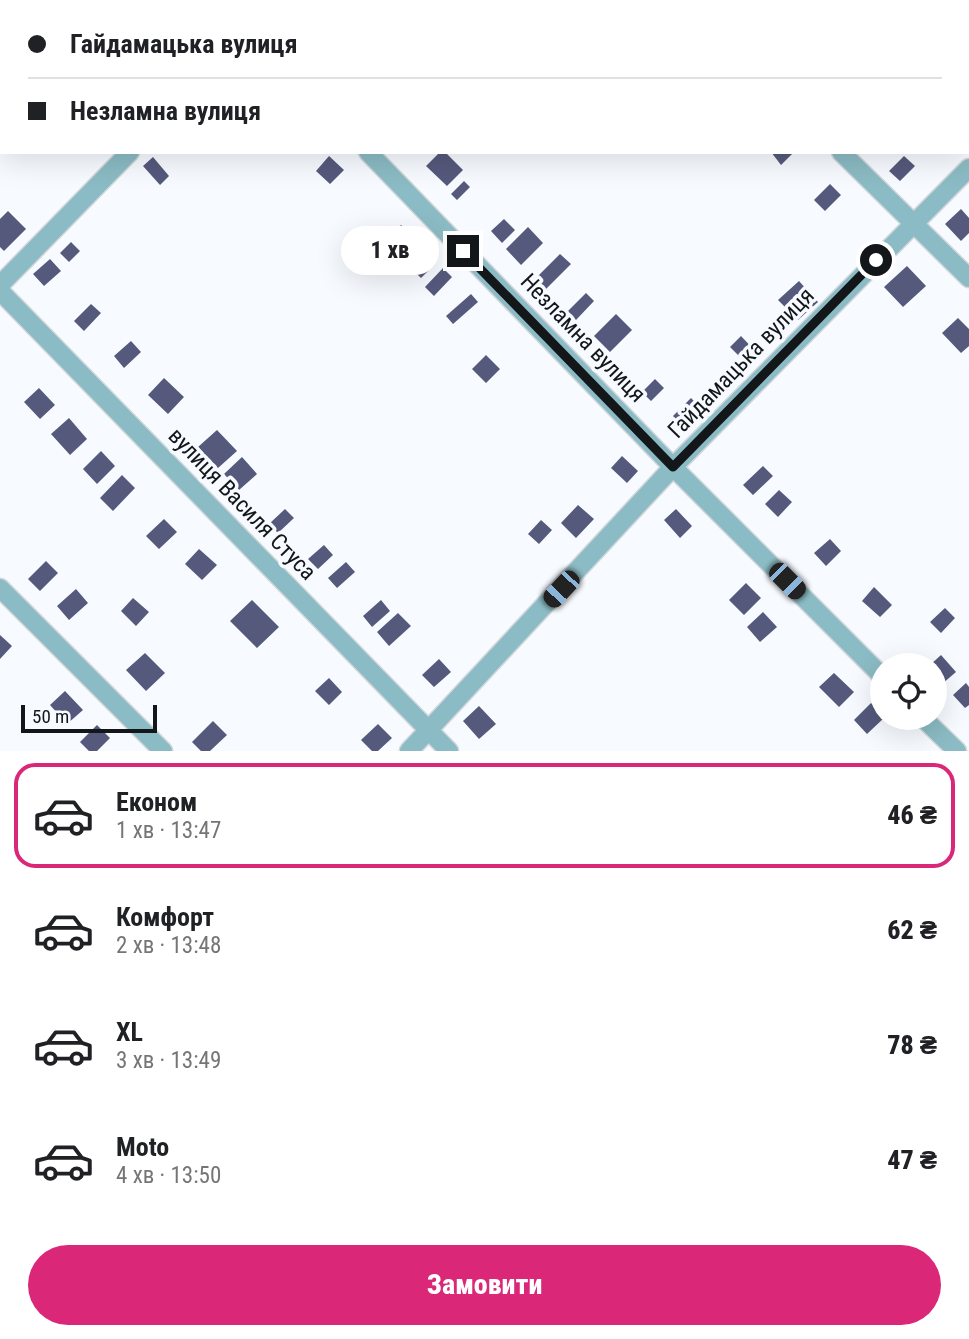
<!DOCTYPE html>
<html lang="uk">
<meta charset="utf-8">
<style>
:root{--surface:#fff;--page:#f2f2f2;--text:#202124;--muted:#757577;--line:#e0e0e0;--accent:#db2777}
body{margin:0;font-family:"Roboto Condensed",sans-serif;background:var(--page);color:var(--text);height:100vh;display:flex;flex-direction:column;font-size:26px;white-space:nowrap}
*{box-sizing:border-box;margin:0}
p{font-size:23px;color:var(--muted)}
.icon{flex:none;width:38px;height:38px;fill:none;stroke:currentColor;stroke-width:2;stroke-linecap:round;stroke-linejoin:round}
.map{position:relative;height:751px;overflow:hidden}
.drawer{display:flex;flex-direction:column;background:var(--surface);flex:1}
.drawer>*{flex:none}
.banner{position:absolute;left:0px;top:0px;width:970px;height:154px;box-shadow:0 7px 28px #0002;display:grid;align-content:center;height:154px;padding:0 28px;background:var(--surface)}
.controls{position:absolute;left:870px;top:653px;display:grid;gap:14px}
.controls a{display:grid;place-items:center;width:77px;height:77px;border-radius:50%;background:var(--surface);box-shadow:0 7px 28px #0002;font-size:35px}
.scale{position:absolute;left:21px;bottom:18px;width:136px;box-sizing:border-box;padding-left:7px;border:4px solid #13171a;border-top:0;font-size:19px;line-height:24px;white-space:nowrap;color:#13171a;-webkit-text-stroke:5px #f7fbff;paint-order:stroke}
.end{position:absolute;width:32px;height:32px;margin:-16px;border:9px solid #13171a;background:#fff;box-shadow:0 0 0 4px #fff}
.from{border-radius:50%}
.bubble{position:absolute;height:49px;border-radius:24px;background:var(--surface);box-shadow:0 7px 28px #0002;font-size:23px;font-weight:800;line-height:49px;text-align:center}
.car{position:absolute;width:21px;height:42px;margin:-21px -10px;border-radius:9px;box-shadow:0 0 5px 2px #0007;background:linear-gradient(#222 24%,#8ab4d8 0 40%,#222 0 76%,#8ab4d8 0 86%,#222 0)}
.banner b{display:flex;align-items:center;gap:24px;height:66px;font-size:26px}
.banner b+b{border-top:2px solid var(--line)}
.banner i{width:18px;height:18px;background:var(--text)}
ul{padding:12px 0 0;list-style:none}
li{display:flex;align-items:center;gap:21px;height:105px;margin:0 14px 10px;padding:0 14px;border:4px solid transparent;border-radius:21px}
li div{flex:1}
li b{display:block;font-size:26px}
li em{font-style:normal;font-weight:800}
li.active{border-color:var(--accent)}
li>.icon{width:63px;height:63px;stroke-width:1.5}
.primary-button{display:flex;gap:14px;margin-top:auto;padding:14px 28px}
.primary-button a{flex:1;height:80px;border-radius:42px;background:var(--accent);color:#fff;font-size:28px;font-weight:800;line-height:80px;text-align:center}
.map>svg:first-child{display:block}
</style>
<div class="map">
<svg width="969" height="751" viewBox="0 0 969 751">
<rect width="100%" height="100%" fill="#f7fbff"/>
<!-- building -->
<path fill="#55597c" d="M440,152H445L463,170L447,186L426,166Z
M771,152H794L781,165Z
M329,156L344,170L330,184L316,171Z
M904,156L915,166L900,181L889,171Z
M153,157L169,176L160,185L143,166Z
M464,181L470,187L457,200L451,194Z
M830,184L841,195L825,211L814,200Z
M961,209L969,218V233L961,241L945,224Z
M8,211L26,229L4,251L0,247V219Z
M504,219L515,230L502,243L491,231Z
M401,225L416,239L399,256L385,242Z
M528,227L543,243L521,265L506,249Z
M71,242L80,251L69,262L60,253Z
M422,253L434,265L421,278L409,266Z
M560,254L571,264L546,289L536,278Z
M50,259L61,271L44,286L33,274Z
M907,266L926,286L903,307L884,287Z
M443,268L452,277L434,296L425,287Z
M799,281L818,302L798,320L778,300Z
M586,293L594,301L576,320L568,311Z
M471,294L478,302L453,324L446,316Z
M91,304L101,313L84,331L74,321Z
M616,314L632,330L610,352L594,336Z
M958,318L969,329V346L961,353L942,333Z
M741,336L759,355L748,365L730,347Z
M131,341L141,352L124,368L114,356Z
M486,355L500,369L486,383L472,369Z
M164,378L184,397L168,414L148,395Z
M655,379L664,388L651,401L642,392Z
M39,388L55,405L40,419L24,402Z
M691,398L704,411L685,429L673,416Z
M69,418L87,439L70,455L51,434Z
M217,430L237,451L218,468L198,447Z
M101,451L115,466L97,484L83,469Z
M622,456L638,471L627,483L611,468Z
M242,457L257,474L239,490L224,474Z
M763,466L773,476L753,495L743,485Z
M122,475L135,488L113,511L100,498Z
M779,490L792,502L778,517L765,504Z
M578,505L594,519L576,538L561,523Z
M285,509L294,518L278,533L269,524Z
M676,509L692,526L680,538L664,520Z
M164,519L177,532L159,549L146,536Z
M541,520L552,530L539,544L528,534Z
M830,539L841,551L826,566L814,553Z
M324,545L333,555L318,569L308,559Z
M199,549L217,565L202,580L185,564Z
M46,561L58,573L40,591L28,579Z
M346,562L355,572L337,588L328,578Z
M746,583L761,598L744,615L729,600Z
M874,587L892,605L880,617L862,601Z
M76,589L88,603L69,620L57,606Z
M133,598L149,612L136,626L121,611Z
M252,600L279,627L257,648L230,621Z
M381,600L390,611L372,627L363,616Z
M945,608L955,618L941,633L930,622Z
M763,612L777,627L760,642L747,627Z
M398,613L411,626L389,646L377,632Z
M0,635L12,646L0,659Z
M145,653L165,673L146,691L126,670Z
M941,655L956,672L942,684L934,676V665H930Z
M439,659L451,672L434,687L422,675Z
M834,673L854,692L839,707L819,687Z
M329,678L342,692L329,705L315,691Z
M966,683L969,687V705L965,708L953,695Z
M65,691L83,710L67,724L50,705Z
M871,703L884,718L867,734L854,720Z
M479,706L496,724L479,739L463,721Z
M213,721L227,735L210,751H201L192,742Z
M378,724L392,738L378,751H372L361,740Z
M97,725L110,738L97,751H89L80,742Z"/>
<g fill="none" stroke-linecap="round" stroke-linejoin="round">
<defs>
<path id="street" d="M220,0L222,2
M687,0L689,2
M277,2L278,0
M368,152L673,467L882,676
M841,152L969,278
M0,285L130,152
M0,291L449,751
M0,588L163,751
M923,718L957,751
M409,751L673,467L969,168"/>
</defs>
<!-- street casing -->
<use href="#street" stroke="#d3d7da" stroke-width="21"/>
<!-- street -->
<use href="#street" stroke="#8bbbc4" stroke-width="18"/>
</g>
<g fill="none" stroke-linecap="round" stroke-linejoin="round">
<!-- route -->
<path stroke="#13171a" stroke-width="9" d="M463,251L673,467L876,260"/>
</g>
<g text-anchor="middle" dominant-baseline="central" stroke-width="7" stroke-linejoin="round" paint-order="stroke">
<!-- street labels -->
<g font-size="23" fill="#13171a" stroke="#f7fbff">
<text transform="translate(583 338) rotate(46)">Незламна вулиця</text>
<text transform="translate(741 363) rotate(-46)">Гайдамацька вулиця</text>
<text transform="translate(242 504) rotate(46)">вулиця Василя Стуса</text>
</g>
</g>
</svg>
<div class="controls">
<a><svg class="icon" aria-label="locate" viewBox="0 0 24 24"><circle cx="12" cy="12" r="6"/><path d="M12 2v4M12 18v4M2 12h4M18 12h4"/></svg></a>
</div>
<div class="scale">50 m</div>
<i class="end from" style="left:876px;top:260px"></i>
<i class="end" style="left:463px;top:251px"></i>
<div class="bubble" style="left:341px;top:226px;width:98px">1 хв</div>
<i class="car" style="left:787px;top:581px;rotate:135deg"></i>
<i class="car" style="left:561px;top:589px;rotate:223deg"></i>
<div class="banner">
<b><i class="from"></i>Гайдамацька вулиця</b>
<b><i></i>Незламна вулиця</b>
</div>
</div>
<section class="drawer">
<ul>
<li class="active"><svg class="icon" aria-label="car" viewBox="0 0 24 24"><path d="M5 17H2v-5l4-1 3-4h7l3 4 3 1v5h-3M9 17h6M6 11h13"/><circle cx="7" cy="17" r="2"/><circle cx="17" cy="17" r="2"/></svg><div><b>Економ</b><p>1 хв · 13:47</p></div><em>46 ₴</em></li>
<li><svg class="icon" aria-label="car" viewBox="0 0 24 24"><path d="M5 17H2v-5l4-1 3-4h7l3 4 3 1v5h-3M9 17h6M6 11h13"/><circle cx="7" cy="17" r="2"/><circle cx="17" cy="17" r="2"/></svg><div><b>Комфорт</b><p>2 хв · 13:48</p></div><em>62 ₴</em></li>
<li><svg class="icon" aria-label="car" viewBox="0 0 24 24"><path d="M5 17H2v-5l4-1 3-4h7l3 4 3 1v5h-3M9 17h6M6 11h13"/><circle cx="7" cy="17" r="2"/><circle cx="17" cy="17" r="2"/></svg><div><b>XL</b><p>3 хв · 13:49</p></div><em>78 ₴</em></li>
<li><svg class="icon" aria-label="car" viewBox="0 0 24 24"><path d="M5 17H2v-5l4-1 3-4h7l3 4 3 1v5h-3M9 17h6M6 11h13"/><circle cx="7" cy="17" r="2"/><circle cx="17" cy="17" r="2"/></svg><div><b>Moto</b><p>4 хв · 13:50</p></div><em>47 ₴</em></li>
</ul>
<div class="primary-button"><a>Замовити</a></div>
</section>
